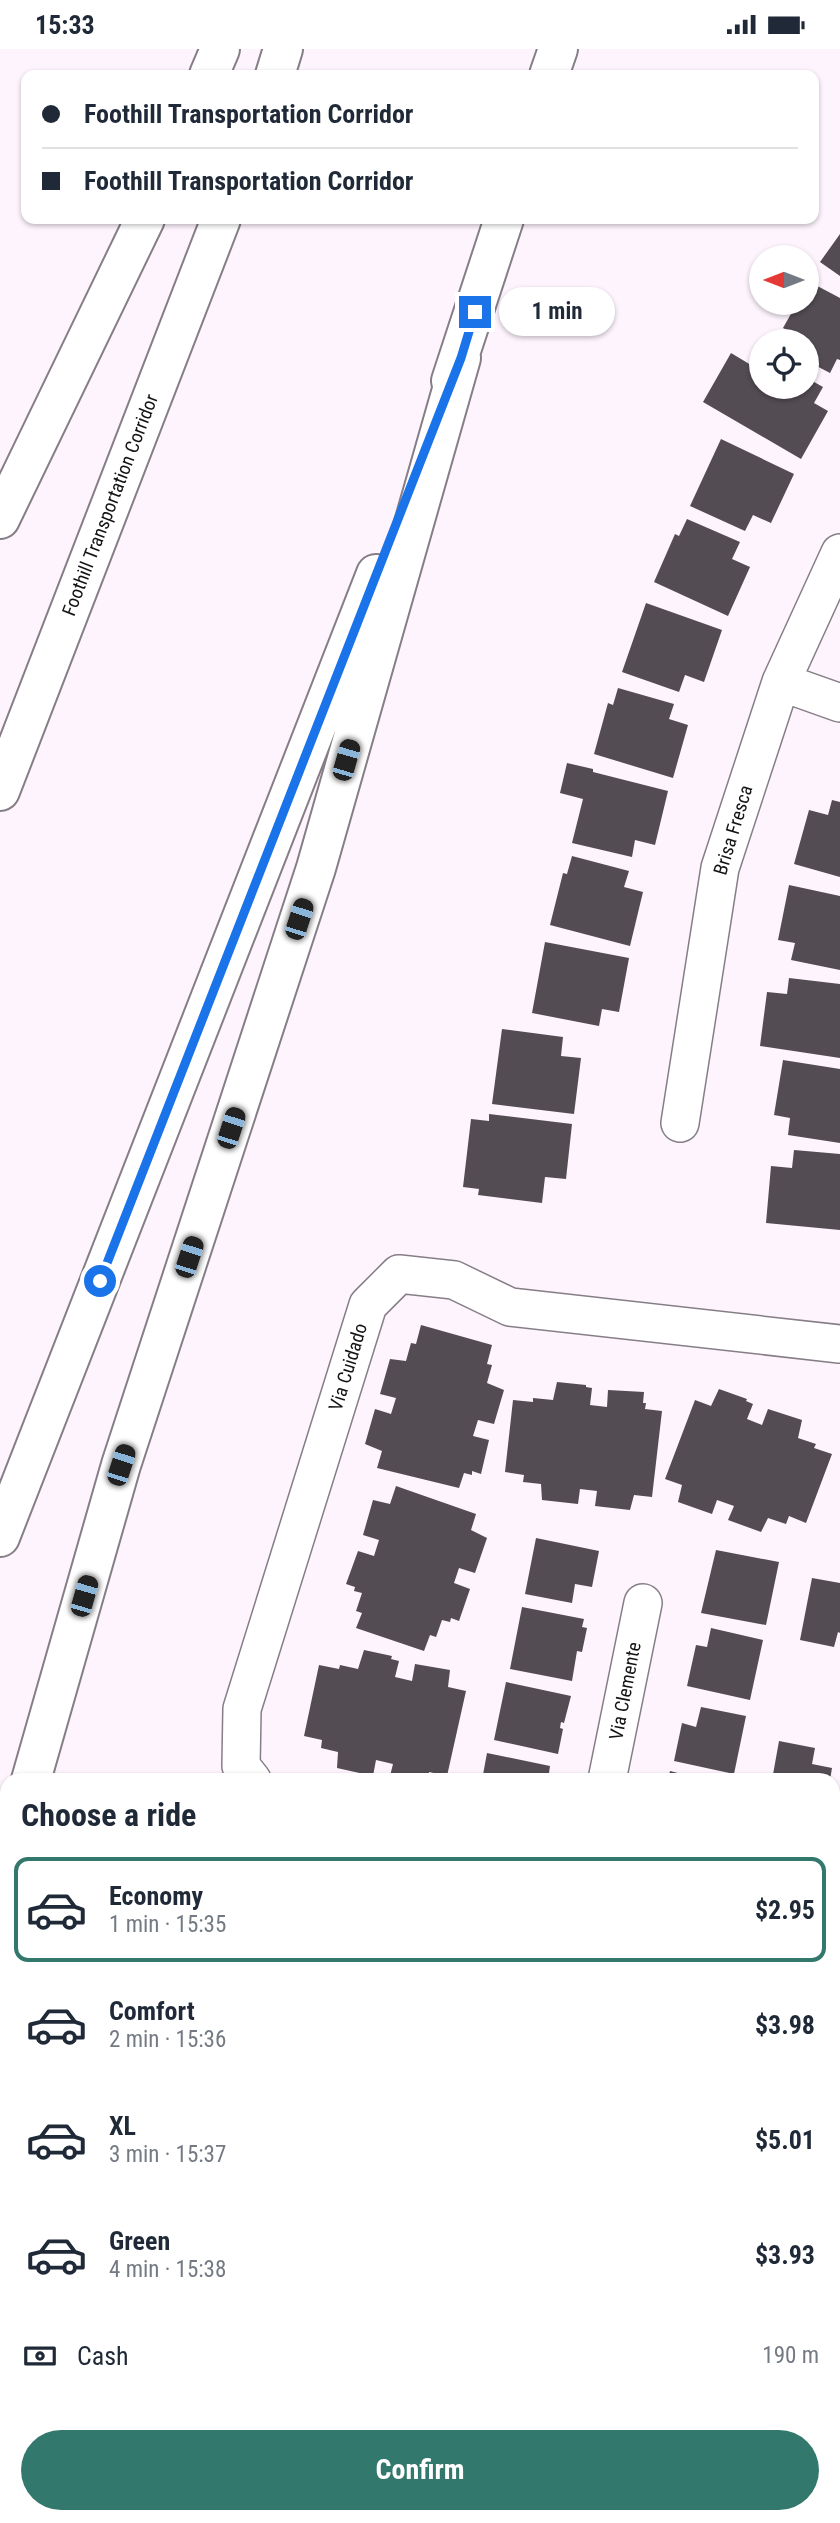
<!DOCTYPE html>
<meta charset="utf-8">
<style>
:root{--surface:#fff;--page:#f2f2f3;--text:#1f2937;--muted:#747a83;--line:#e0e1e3;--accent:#33786d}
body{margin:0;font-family:"Roboto Condensed",sans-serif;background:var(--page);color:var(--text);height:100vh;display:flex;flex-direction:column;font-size:26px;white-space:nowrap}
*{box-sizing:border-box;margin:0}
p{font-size:23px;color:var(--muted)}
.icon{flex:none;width:38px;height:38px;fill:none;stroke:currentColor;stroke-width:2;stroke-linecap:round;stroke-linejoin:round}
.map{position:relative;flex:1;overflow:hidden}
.panel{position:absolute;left:0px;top:1724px;width:840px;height:751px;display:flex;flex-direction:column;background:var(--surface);border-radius:21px 21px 0 0;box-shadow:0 2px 5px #0004}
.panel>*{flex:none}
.banner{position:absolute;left:21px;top:21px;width:798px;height:154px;border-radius:14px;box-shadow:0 2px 5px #0004;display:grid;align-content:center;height:154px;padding:0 21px;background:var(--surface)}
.needle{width:46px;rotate:270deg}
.buttons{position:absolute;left:749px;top:196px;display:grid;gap:14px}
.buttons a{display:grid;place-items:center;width:70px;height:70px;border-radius:50%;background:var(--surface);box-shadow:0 2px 5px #0004;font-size:35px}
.end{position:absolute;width:32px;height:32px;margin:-16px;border:9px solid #1a73e8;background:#fff;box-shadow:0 0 0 4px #fff}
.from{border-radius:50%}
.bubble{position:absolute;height:49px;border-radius:24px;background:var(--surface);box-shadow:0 2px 5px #0004;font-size:23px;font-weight:700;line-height:49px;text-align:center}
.car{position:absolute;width:21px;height:42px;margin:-21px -10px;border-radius:9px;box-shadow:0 0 5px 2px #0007;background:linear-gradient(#222 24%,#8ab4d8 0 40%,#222 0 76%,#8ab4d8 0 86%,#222 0)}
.banner b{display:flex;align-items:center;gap:24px;height:66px;font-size:26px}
.banner b+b{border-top:2px solid var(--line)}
.banner i{width:18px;height:18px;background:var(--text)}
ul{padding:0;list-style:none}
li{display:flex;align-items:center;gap:21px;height:105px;margin:0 14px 10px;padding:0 7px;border:4px solid transparent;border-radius:14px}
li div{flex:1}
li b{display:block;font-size:26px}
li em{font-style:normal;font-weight:700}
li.active{border-color:var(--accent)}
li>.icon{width:63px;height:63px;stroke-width:1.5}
h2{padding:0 21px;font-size:32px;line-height:84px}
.pay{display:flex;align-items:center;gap:18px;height:77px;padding:0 21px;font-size:26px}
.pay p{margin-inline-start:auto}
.primary-button{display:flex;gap:14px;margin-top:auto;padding:14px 21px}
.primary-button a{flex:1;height:80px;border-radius:42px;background:var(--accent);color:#fff;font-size:28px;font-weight:700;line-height:80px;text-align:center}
.status{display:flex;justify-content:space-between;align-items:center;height:49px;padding:0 35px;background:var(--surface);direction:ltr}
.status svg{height:19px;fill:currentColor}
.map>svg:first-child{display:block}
</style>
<div class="status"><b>15:33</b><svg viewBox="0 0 49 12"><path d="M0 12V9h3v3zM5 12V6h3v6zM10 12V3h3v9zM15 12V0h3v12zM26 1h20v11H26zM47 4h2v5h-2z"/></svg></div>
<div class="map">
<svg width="840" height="2474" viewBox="0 0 840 2474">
<rect width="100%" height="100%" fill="#fdf4fd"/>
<!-- building -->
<path fill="#534c53" d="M840,185V227L820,213Z
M808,232L840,249V311L837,310L830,324L807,312V292H781L787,281L783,279L797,254H807Z
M731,304L756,319L761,310V338H807V329L823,338L814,354L828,362L801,410L703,353Z
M721,390L794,425L771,474L753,466L745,482L690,457Z
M687,470L740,493L732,510L750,518L728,567L654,533L675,485L679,487Z
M646,554L722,581L704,633L685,626L679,643L622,623Z
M618,639L674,655L669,670L688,676L673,729L594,705L608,654L613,656Z
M567,714L593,720V723L668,742L655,796L635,791L632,808L572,794L583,750L560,744Z
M832,751L840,753V828L794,815L809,761L828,766Z
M572,807L629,822L624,838L643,843L630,897L550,876L563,824L567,825Z
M789,836L840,847V921L791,911L795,894L778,891Z
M545,893L629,909L619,963L602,960L599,977L532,964Z
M789,929L840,935V1009L760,997L767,943L787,945Z
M502,980L563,988L561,1007L581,1009L574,1065L492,1055Z
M783,1011L840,1020V1094L788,1086L790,1069L774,1066Z
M489,1065L572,1075L566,1130L545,1128L542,1154L478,1146L479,1140L463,1138L471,1070L489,1072Z
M794,1101L840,1105V1181L766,1174L771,1117L792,1119Z
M421,1276L492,1296L487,1315L492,1316L487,1334L504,1341L494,1375L478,1371L473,1387L489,1391L481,1425L472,1422V1426L464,1424L459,1439L377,1419L382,1402L365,1395L375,1360L391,1365L396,1349L380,1345L390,1310L406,1312L411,1294L416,1295Z
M557,1333L586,1336V1338L592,1339L590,1356L607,1358L608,1341L644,1343L643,1354H646L645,1360L662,1362L652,1448L634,1446L630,1461L595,1457L597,1442L580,1440L578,1455L542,1451L541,1435L523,1433L524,1426L505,1423L513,1351L533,1353V1349L553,1351Z
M719,1340L747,1350L746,1352L753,1355L747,1370L762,1376L768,1360L802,1371L798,1389L816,1395L814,1399L832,1405L806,1474L789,1467L786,1475L768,1469L761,1483L728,1471L734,1457L717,1451L712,1465L678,1453L682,1436L665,1430L695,1351L711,1357Z
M396,1437L476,1465L471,1481L487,1489L475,1524L459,1519L454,1534L470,1540L459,1572L451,1569L450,1573L442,1571L436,1588L430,1586L424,1602L356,1579L362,1564L356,1562L362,1544L354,1542L355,1538L346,1535L358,1502L374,1507L379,1491L363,1486L373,1451L390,1455Z
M536,1489L599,1502L592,1538L575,1535L572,1554L525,1545Z
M716,1501L779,1513L766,1576L701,1564Z
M812,1529L840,1534V1584L838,1583L834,1598L800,1591Z
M522,1558L584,1570L582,1578L587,1579L582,1603L577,1602L572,1632L510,1620Z
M711,1579L763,1591L750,1651L687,1637L696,1596L707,1598Z
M364,1601L392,1607L391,1610L399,1612L395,1628L412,1632L415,1615L450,1621L448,1638L466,1642L447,1727L429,1723L428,1731H389L393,1715L376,1711L373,1727L337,1719L338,1703L321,1699L322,1691L304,1687L319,1616L339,1620L340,1616L358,1620Z
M506,1633L571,1647L564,1674L561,1673L560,1679L563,1680L558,1705L494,1691Z
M701,1658L746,1667L734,1725L674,1712L682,1674L696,1678Z
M779,1692L815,1699L812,1715L832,1719L830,1731H772Z
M487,1704L550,1717L548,1731H482Z
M670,1722L701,1730L700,1731H668Z
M833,1927L840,1928V1975L833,1974Z
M833,2218H840V2282L833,2281Z
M833,2325H838L835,2358H833Z
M305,2468H366V2474H305Z
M410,2468H473V2474H410Z
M604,2468H667V2474H604Z"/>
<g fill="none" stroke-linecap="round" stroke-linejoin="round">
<defs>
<path id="street" d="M781,633L840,654
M680,1074L720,819L781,633L840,504
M252,1731L241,1717L242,1660L368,1256L399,1225L454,1231L510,1258L840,1295
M607,1731L643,1554
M833,1842H840
M833,2140L840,2141
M833,2430L840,2431
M241,2474V2468
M542,2474V2468"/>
<path id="highway" d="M209,26L220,0
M275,26L283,0
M549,26L558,0
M451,332L504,170
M0,470L145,170
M0,742L221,170
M0,1488L376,525
M31,1731L121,1416L316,819L461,309
M0,1840L7,1815"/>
</defs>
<!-- street casing -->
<use href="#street" stroke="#867e86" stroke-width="40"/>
<!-- highway casing -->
<use href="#highway" stroke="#867e86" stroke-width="42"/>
<!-- street -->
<use href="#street" stroke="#fff" stroke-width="37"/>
<!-- highway -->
<use href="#highway" stroke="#fff" stroke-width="38"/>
</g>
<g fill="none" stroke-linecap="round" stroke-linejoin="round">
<!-- route -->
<path stroke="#1a73e8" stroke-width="9" d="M100,1232L461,309L475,263"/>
</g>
<g text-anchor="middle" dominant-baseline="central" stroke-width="7" stroke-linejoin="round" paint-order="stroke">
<!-- street labels -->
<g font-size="19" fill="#161316" stroke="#fff">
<text transform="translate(110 456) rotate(-69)">Foothill Transportation Corridor</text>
<text transform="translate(733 781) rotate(-73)">Brisa Fresca</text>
<text transform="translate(348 1318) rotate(-73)">Via Cuidado</text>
<text transform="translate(625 1642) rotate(-79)">Via Clemente</text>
</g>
</g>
</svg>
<div class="buttons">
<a><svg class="needle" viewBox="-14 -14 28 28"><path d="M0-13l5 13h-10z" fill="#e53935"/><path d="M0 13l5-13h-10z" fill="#747a83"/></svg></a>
<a><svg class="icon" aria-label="locate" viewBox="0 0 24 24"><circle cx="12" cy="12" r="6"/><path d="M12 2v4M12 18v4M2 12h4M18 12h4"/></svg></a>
</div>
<i class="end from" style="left:100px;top:1232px"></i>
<i class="end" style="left:475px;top:263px"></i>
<div class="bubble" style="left:499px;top:238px;width:116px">1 min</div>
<i class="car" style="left:346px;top:711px;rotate:16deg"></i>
<i class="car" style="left:299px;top:870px;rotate:18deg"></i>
<i class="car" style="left:231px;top:1079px;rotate:18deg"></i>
<i class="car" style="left:189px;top:1208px;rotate:18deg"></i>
<i class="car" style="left:121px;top:1416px;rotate:18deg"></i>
<i class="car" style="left:84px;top:1547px;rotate:16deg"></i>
<div class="banner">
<b><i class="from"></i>Foothill Transportation Corridor</b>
<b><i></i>Foothill Transportation Corridor</b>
</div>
<section class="panel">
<h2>Choose a ride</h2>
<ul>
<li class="active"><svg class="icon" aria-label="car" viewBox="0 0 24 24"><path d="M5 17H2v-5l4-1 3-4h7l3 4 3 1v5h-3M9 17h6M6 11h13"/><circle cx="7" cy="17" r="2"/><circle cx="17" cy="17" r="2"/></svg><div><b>Economy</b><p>1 min · 15:35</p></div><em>$2.95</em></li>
<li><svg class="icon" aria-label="car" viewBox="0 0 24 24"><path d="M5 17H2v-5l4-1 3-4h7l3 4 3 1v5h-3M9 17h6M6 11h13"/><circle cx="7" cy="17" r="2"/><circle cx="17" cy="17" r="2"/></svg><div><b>Comfort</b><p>2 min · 15:36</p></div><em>$3.98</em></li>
<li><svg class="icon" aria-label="car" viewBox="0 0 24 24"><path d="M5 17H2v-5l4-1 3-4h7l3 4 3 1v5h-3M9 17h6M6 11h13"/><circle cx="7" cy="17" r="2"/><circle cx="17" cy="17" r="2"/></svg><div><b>XL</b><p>3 min · 15:37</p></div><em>$5.01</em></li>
<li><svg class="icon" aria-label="car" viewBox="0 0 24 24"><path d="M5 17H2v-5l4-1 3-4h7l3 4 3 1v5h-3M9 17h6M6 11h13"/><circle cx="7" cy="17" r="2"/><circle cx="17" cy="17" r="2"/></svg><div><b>Green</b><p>4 min · 15:38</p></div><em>$3.93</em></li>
</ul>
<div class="pay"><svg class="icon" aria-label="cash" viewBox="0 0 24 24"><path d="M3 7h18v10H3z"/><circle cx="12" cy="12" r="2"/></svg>Cash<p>190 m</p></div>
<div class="primary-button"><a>Confirm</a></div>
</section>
</div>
